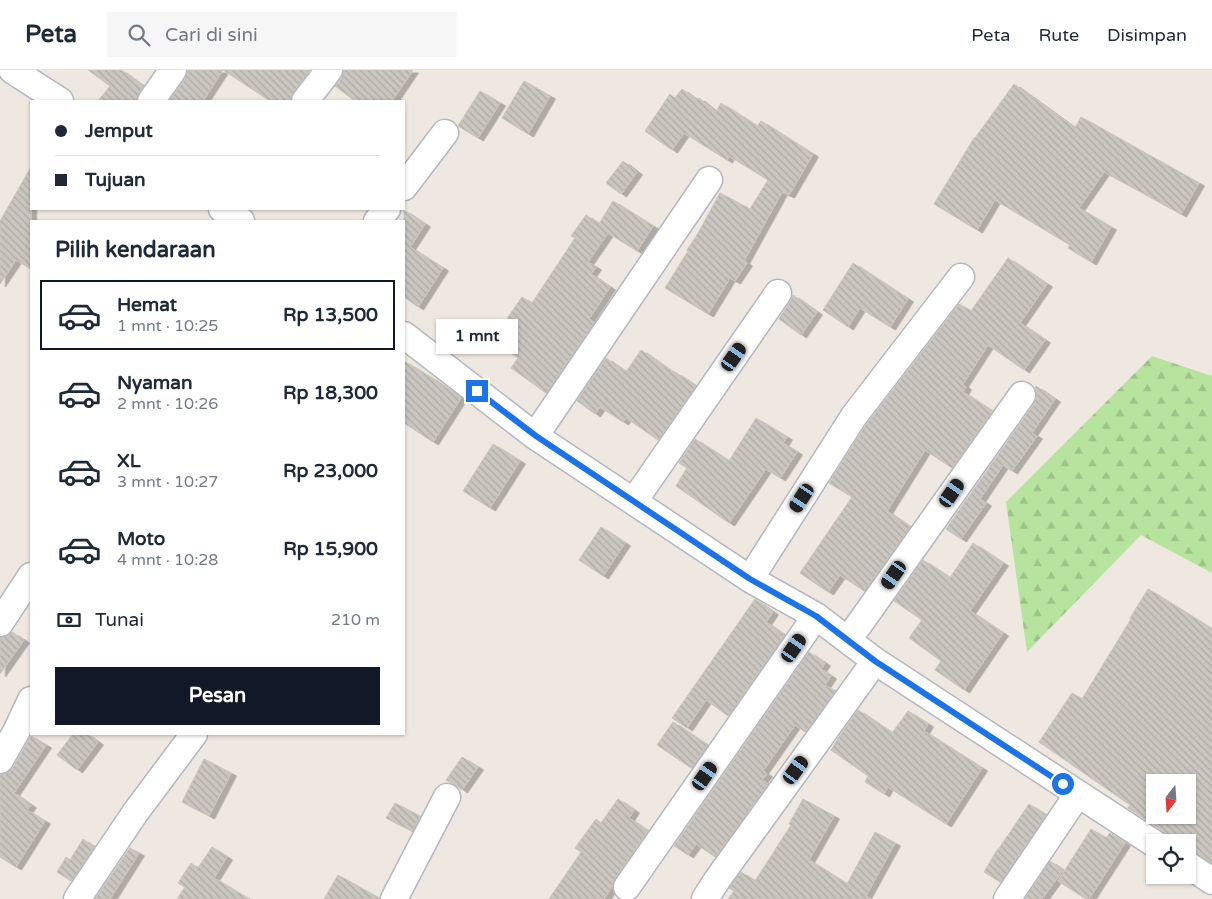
<!DOCTYPE html>
<html lang="id">
<meta charset="utf-8">
<style>
:root{--surface:#fff;--page:#f6f6f7;--text:#1f2937;--muted:#747a83;--line:#e0e1e3;--accent:#111827}
body{margin:0;font-family:"Varela Round",sans-serif;background:var(--page);color:var(--text);height:100vh;display:flex;flex-direction:column;font-size:19px;white-space:nowrap}
*{box-sizing:border-box;margin:0}
p{font-size:16px;color:var(--muted)}
.icon{flex:none;width:28px;height:28px;fill:none;stroke:currentColor;stroke-width:2;stroke-linecap:round;stroke-linejoin:round}
.map{position:relative;flex:1;overflow:hidden}
.details{position:absolute;left:30px;top:150px;width:375px;height:515px;display:flex;flex-direction:column;background:var(--surface);border-radius:0px;box-shadow:0 1px 4px #0004}
.details>*{flex:none}
.banner{position:absolute;left:30px;top:30px;width:375px;height:110px;border-radius:0px;box-shadow:0 1px 4px #0004;display:grid;align-content:center;height:110px;padding:0 25px;background:var(--surface)}
.needle{width:32px;rotate:197deg}
.tools{position:absolute;left:1146px;top:704px;display:grid;gap:10px}
.tools a{display:grid;place-items:center;width:50px;height:50px;border-radius:0px;background:var(--surface);box-shadow:0 1px 4px #0004;font-size:25px}
.end{position:absolute;width:22px;height:22px;margin:-11px;border:6px solid #1a73e8;background:#fff;box-shadow:0 0 0 2px #fff}
.from{border-radius:50%}
.bubble{position:absolute;height:35px;border-radius:0px;background:var(--surface);box-shadow:0 1px 4px #0004;font-size:16px;font-weight:700;line-height:35px;text-align:center}
.car{position:absolute;width:15px;height:30px;margin:-15px -8px;border-radius:6px;box-shadow:0 0 4px 1px #0007;background:linear-gradient(#222 24%,#8ab4d8 0 40%,#222 0 76%,#8ab4d8 0 86%,#222 0)}
.banner b{display:flex;align-items:center;gap:18px;height:48px;font-size:19px}
.banner b+b{border-top:1px solid var(--line)}
.banner i{width:12px;height:12px;background:var(--text)}
ul{padding:0;list-style:none}
li{display:flex;align-items:center;gap:15px;height:70px;margin:0 10px 8px;padding:0 15px;border:2px solid transparent;border-radius:0px}
li div{flex:1}
li b{display:block;font-size:19px}
li em{font-style:normal;font-weight:700}
li.current{border-color:var(--accent)}
li>.icon{width:45px;height:45px;stroke-width:1.5}
h2{padding:0 25px;font-size:22px;line-height:60px}
.pay{display:flex;align-items:center;gap:12px;height:55px;padding:0 25px;font-size:19px}
.pay p{margin-inline-start:auto}
.button{display:flex;gap:10px;margin-top:auto;padding:10px 25px}
.button a{flex:1;height:58px;border-radius:0px;background:var(--accent);color:#fff;font-size:20px;font-weight:700;line-height:58px;text-align:center}
header{display:flex;align-items:center;gap:30px;box-sizing:border-box;height:70px;padding:0 25px;background:var(--surface);border-bottom:1px solid var(--line)}
header strong{font-size:24px}
nav{display:flex;gap:28px;margin-inline-start:auto;font-size:18px}
.search{width:350px;height:45px;background:var(--page);display:flex;align-items:center;gap:12px;box-sizing:border-box;padding:0 18px;border-radius:0px;color:var(--muted);font-size:19px}
.map>svg:first-child{display:block}
</style>
<header>
<strong>Peta</strong>
<div class="search"><svg class="icon" aria-label="search" viewBox="0 0 24 24"><circle cx="10" cy="10" r="6"/><path d="M15 15l6 6"/></svg>Cari di sini</div>
<nav><a>Peta</a><a>Rute</a><a>Disimpan</a></nav>
</header>
<div class="map">
<svg width="1212" height="829" viewBox="0 0 1212 829">
<defs>
<pattern id="forest-firs" width="22" height="20" patternUnits="userSpaceOnUse" patternTransform="scale(1.25)"><rect width="22" height="20" fill="#b6e49e"/><path d="M5 1l3.5 6h-7zM16 11l3.5 6h-7z" fill="#9dc488"/></pattern>
<pattern id="building-back-hatch" width="6" height="6" patternUnits="userSpaceOnUse" patternTransform="scale(1.25)"><rect width="6" height="6" fill="#cac6bf"/><path d="M-1 5l2 2M0 0l6 6M5-1l2 2" fill="none" stroke="#aeaaa4"/></pattern>
<filter id="shadow"><feDropShadow dx="5.5" dy="3" stdDeviation="0" flood-color="#0004"/></filter>
</defs>
<rect width="100%" height="100%" fill="#eee8e0"/>
<!-- forest -->
<path fill="url(#forest-firs)" d="M1152,286L1212,306V503L1141,465L1027,582L1006,432Z"/>
<!-- building -->
<path fill="url(#building-back-hatch)" stroke="#cac4ba" fill-rule="evenodd" filter="url(#shadow)" d="M88,0H121L143,16L139,23L136,31H98L110,16Z
M188,0H310L293,22L290,31H270L223,0L203,31H169L185,9Z
M344,0H413L392,31H355L335,16L341,9Z
M524,11L550,26L528,64L502,48Z
M1014,14L1075,58L1081,47L1199,113L1181,144L1104,102L1079,138L1111,157L1091,192L1068,178L1070,175L995,130L977,160L934,134L974,68H975Z
M682,19L697,30L699,28L716,42L721,33L757,56L761,51L813,84L789,125L782,122L744,191L747,193L735,211L730,208L708,244L665,218L688,181L687,180L697,165L720,123L750,139L768,110L729,86L727,90L684,63L672,80L645,61L670,24L675,28Z
M480,21L500,33L478,68L458,56Z
M623,91L637,102L621,124L606,113Z
M31,97V199L16,190L0,214V151Z
M613,131L653,156L637,181L608,163L588,192L596,197L591,204L610,217L589,249L594,252L546,323L511,298L518,288L492,270L522,227L532,233L575,168L571,166L586,145L599,154Z
M404,140L425,154L410,177L443,198L418,237L404,227Z
M1008,188L1047,214L1020,253L1045,270L1024,300L988,275L963,314L966,317L963,322L992,341L952,398L925,380L887,441L910,457L864,521L840,505L828,522L800,503L852,427L829,413L866,355L959,234L971,241Z
M853,193L908,229L890,257L860,238L848,257L823,240Z
M793,225L817,242L801,265L779,249L790,232Z
M641,280L674,303L675,302L696,316L658,370L626,348L623,352L600,337L595,344L577,331L606,288L626,302Z
M404,291L432,308L461,328L433,372L404,353Z
M1036,316L1055,329L1032,363L1037,366L1012,401L1003,395L980,429L986,433L961,469L946,459L1034,334L1037,327L1035,318Z
M756,348L787,367L783,373L797,382L780,408L766,399L729,453L676,416L687,398L679,393L695,369L729,391Z
M493,374L520,391L490,438L463,421Z
M601,457L625,473L603,506L579,490Z
M973,473L1003,493L970,541L1003,563L964,620L935,600L941,591L909,568L922,550L894,531L923,490L950,508Z
M1148,519L1212,559V793L1196,783L1188,780V772H1170L1168,767L1163,761L1128,738L1130,735L1039,672L1072,623L1082,629L1131,549L1130,548ZM1155,712H1188V745H1155Z
M755,529L773,542L766,552L784,565L728,646L706,630L687,658L672,648Z
M12,562L24,570L0,604V568L7,566Z
M809,582L825,593L821,599L831,606L825,615L835,621L805,662L795,655L763,701L767,704L762,710L768,714L715,787L696,774L688,785L674,776Z
M858,640L892,663L908,641L928,654L924,661L982,698L946,754L888,717L884,724L865,712L868,706L831,680L839,667Z
M673,652L707,675L691,698L657,675Z
M73,664H87L98,672L77,700L57,685Z
M31,666L46,675L14,723L31,735L27,740L45,751L16,797L0,787V705L7,703L13,698Z
M462,687L478,697L462,720L454,714L446,710Z
M204,689L231,703L209,746L182,732Z
M618,729L634,740L629,748L648,761L615,808L612,817L604,829H549L581,782L575,778L596,749L601,753Z
M803,729L834,746L809,790L847,814L875,762L895,773L866,826L871,829H728L734,821L729,818L741,802L755,811L791,755L789,754Z
M395,733L420,746L412,761L386,748Z
M1029,734L1046,745L1000,812L984,802L997,780H998Z
M1091,759L1106,768L1110,763L1125,773L1089,829H1086L1058,811Z
M83,769L94,777L71,811L57,802L66,787L70,790Z
M212,777L227,787L214,808L249,829H177L185,817L178,813L191,793L198,798Z
M130,778L139,783L110,829H95Z
M1050,791L1063,800L1042,829H1025Z
M338,805L379,828V829H324Z"/>
<g fill="none" stroke-linecap="round" stroke-linejoin="round">
<defs>
<path id="minor" d="M12,0L60,31
M151,31L173,0
M305,31L329,0
M404,117L445,63
M222,139L241,151
M377,151L387,139
M404,265L535,366L750,509L816,546L875,591L1155,774
M535,366L709,110
M634,431L778,223
M750,509L854,346L961,207
M0,553L31,506
M848,570L1022,325
M0,690L16,662L31,630
M1188,795L1212,811
M627,817L816,546
M77,829L135,743L194,664
M394,829L447,727
M705,829L717,810L875,591
M1007,829L1078,724"/>
</defs>
<!-- minor casing -->
<use href="#minor" stroke="#b4b7c0" stroke-width="29"/>
<!-- minor -->
<use href="#minor" stroke="#fff" stroke-width="26"/>
</g>
<g fill="none" stroke-linecap="round" stroke-linejoin="round">
<!-- route -->
<path stroke="#1a73e8" stroke-width="6" d="M477,321L536,366L750,509L816,546L875,591L1063,714"/>
</g>
</svg>
<div class="tools">
<a><svg class="needle" viewBox="-14 -14 28 28"><path d="M0-13l5 13h-10z" fill="#e53935"/><path d="M0 13l5-13h-10z" fill="#747a83"/></svg></a>
<a><svg class="icon" aria-label="locate" viewBox="0 0 24 24"><circle cx="12" cy="12" r="6"/><path d="M12 2v4M12 18v4M2 12h4M18 12h4"/></svg></a>
</div>
<i class="end from" style="left:1063px;top:714px"></i>
<i class="end" style="left:477px;top:321px"></i>
<div class="bubble" style="left:436px;top:249px;width:82px">1 mnt</div>
<i class="car" style="left:734px;top:287px;rotate:35deg"></i>
<i class="car" style="left:952px;top:423px;rotate:35deg"></i>
<i class="car" style="left:802px;top:428px;rotate:213deg"></i>
<i class="car" style="left:894px;top:505px;rotate:215deg"></i>
<i class="car" style="left:794px;top:578px;rotate:35deg"></i>
<i class="car" style="left:796px;top:700px;rotate:36deg"></i>
<i class="car" style="left:705px;top:706px;rotate:35deg"></i>
<div class="banner">
<b><i class="from"></i>Jemput</b>
<b><i></i>Tujuan</b>
</div>
<section class="details">
<h2>Pilih kendaraan</h2>
<ul>
<li class="current"><svg class="icon" aria-label="car" viewBox="0 0 24 24"><path d="M5 17H2v-5l4-1 3-4h7l3 4 3 1v5h-3M9 17h6M6 11h13"/><circle cx="7" cy="17" r="2"/><circle cx="17" cy="17" r="2"/></svg><div><b>Hemat</b><p>1 mnt · 10:25</p></div><em>Rp 13,500</em></li>
<li><svg class="icon" aria-label="car" viewBox="0 0 24 24"><path d="M5 17H2v-5l4-1 3-4h7l3 4 3 1v5h-3M9 17h6M6 11h13"/><circle cx="7" cy="17" r="2"/><circle cx="17" cy="17" r="2"/></svg><div><b>Nyaman</b><p>2 mnt · 10:26</p></div><em>Rp 18,300</em></li>
<li><svg class="icon" aria-label="car" viewBox="0 0 24 24"><path d="M5 17H2v-5l4-1 3-4h7l3 4 3 1v5h-3M9 17h6M6 11h13"/><circle cx="7" cy="17" r="2"/><circle cx="17" cy="17" r="2"/></svg><div><b>XL</b><p>3 mnt · 10:27</p></div><em>Rp 23,000</em></li>
<li><svg class="icon" aria-label="car" viewBox="0 0 24 24"><path d="M5 17H2v-5l4-1 3-4h7l3 4 3 1v5h-3M9 17h6M6 11h13"/><circle cx="7" cy="17" r="2"/><circle cx="17" cy="17" r="2"/></svg><div><b>Moto</b><p>4 mnt · 10:28</p></div><em>Rp 15,900</em></li>
</ul>
<div class="pay"><svg class="icon" aria-label="cash" viewBox="0 0 24 24"><path d="M3 7h18v10H3z"/><circle cx="12" cy="12" r="2"/></svg>Tunai<p>210 m</p></div>
<div class="button"><a>Pesan</a></div>
</section>
</div>
